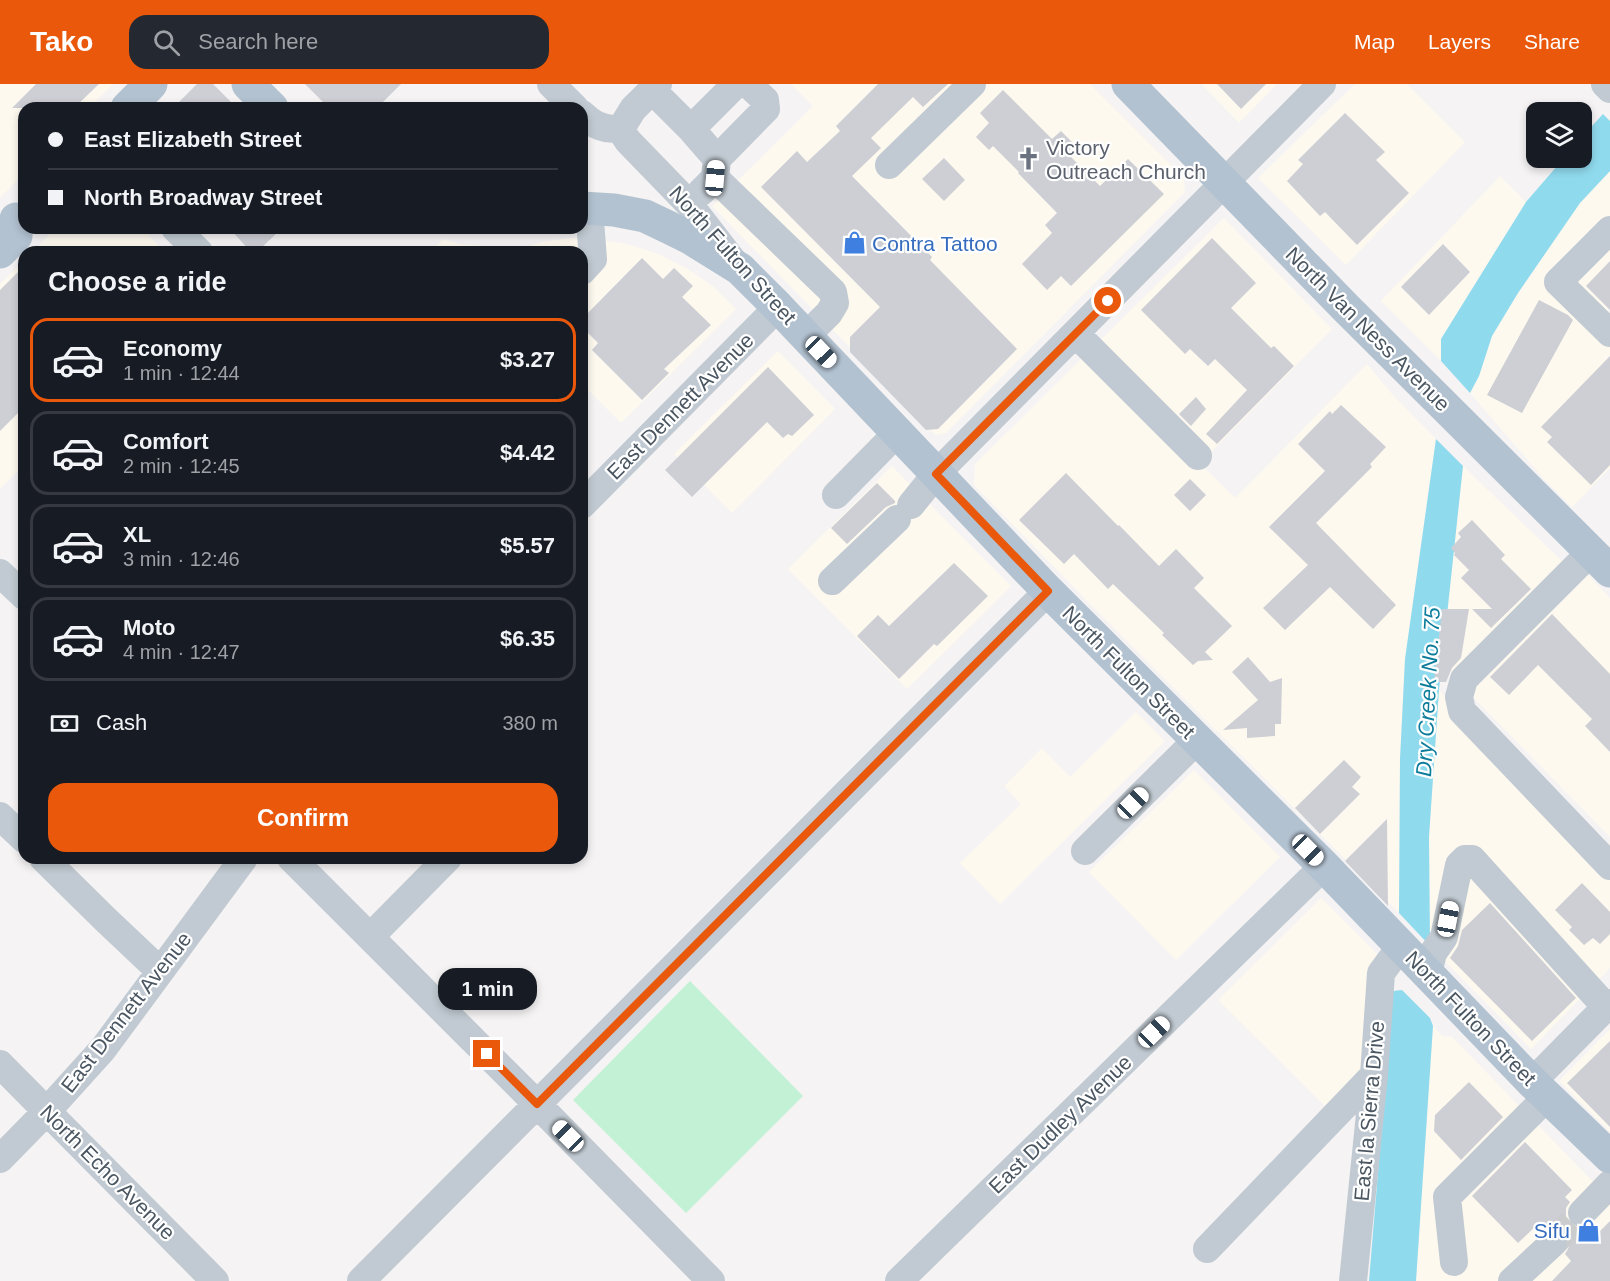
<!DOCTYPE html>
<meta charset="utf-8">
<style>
:root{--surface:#171b24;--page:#242831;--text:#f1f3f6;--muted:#9ea1a6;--line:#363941;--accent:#ea580c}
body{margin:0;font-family:Arial,sans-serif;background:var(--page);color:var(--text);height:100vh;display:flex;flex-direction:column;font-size:22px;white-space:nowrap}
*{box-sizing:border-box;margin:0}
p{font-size:20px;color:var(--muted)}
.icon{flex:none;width:33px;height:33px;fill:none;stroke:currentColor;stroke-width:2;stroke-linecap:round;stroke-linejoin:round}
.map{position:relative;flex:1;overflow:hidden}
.drawer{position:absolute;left:18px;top:162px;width:570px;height:618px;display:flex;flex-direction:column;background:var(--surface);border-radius:18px;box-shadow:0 3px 9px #0003}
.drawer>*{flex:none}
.hud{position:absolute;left:18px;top:18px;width:570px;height:132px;border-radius:18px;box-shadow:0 3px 9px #0003;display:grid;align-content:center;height:132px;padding:0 30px;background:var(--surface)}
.controls{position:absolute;left:1526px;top:18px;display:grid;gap:12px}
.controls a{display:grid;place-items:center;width:66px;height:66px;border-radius:12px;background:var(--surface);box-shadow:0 3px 9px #0003;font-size:30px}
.end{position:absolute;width:27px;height:27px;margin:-14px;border:8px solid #ea580c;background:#fff;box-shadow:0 0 0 3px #fff}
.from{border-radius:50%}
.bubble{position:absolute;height:42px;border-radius:18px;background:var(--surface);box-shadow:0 3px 9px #0003;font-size:20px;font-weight:700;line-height:42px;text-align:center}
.car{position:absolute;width:18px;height:36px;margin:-18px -9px;border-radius:8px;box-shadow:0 0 4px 2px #0007;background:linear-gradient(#fff 24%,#345 0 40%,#fff 0 76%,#345 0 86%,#fff 0)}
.hud b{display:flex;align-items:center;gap:21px;height:57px;font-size:22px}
.hud b+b{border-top:2px solid var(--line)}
.hud i{width:15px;height:15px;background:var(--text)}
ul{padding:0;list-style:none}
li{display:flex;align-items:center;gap:18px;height:84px;margin:0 12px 9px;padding:0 18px;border:3px solid var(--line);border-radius:18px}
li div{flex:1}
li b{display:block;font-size:22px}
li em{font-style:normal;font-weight:700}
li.current{border-color:var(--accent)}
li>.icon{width:54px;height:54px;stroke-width:1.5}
h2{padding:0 30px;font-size:27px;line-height:72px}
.pay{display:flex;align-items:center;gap:15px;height:66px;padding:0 30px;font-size:22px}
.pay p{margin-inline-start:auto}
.button{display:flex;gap:12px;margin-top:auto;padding:12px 30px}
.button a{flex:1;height:69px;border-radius:18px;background:var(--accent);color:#fff;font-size:24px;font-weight:700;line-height:69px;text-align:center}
header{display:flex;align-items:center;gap:36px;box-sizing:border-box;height:84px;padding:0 30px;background:var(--accent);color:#fff}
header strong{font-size:28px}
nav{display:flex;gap:33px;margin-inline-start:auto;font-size:21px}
.search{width:420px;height:54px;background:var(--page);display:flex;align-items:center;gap:15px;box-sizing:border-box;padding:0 21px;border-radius:18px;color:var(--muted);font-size:22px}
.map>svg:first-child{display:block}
</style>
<header>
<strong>Tako</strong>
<div class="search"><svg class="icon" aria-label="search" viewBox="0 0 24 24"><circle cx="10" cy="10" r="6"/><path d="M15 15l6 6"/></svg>Search here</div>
<nav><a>Map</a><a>Layers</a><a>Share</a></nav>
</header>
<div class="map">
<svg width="1610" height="1197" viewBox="0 0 1610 1197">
<rect width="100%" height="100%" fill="#f5f3f3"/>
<!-- commercial -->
<path fill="#fdf9ef" d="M0,0H113L89,24H24V90L0,114Z
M791,0H1090L1184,94L1185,108L946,349L935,351L712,122L813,22Z
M1201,0H1277L1239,39Z
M1355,0H1407L1465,58L1346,181L1258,94Z
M1610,87V225L1605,230L1610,235V384L1572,423L1544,395L1470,309L1479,292L1492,252L1518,209L1580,119Z
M1500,92L1526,118L1441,255V277L1381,217Z
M1224,134L1332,245L1200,379L1235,414L1367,280L1392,310L1436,355L1405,575L1400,675L1399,829L1097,527L974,401L975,380Z
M56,144H141L165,168H32Z
M570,154L590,155L623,159L656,169L688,185L715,204L736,225L621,339L582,300V168H528L526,164L541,158Z
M443,155L459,160L485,162L479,168H430Z
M24,176V381L0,405V200Z
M778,267L835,325L732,429L674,370Z
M892,382L1011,502L907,605L788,485Z
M1463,382L1564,479L1453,592L1440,580Z
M1583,486L1610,514V753L1465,605Z
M1439,606L1610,781V884L1531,965L1430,862L1429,753Z
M1136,628L1165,657L1000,820L960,779L1021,720L1004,702L1042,664L1070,693Z
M1194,686L1280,773L1176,876L1089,788Z
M1321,814L1379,872L1370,981L1327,1024L1218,916Z
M1433,942L1443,952L1452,953L1610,1115V1197H1416Z
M1610,945V1048L1559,997Z"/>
<!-- green -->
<path fill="#c3f1d5" d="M690,897L803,1012L686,1129L573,1016Z"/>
<!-- water -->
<path fill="#90daee" d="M1603,30L1610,37V87L1580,119L1518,209L1492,252L1479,292L1470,309L1441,277V255L1526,118L1564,74H1581V54Z
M1436,355L1463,382L1439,606L1429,753L1430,862L1399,829L1400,675L1405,575Z
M1402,906L1430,934L1433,942L1416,1197H1369L1393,907Z"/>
<!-- building -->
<path fill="#cdcfd5" d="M36,0H99L74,24H12Z
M197,0H213L237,24H173Z
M305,0H401L377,24H329Z
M878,0H948L923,23L913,13L871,54L881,64L852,92L932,173L930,176L1017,265L938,345L926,346L850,268V253L880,223L761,103L797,67L807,78L840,47L836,42Z
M1217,0H1266L1241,25Z
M1003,6L1052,55L1061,47L1075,61L1067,69L1100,102L1128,75L1164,110L1071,202L1061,192L1047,206L1022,180L1052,149L1045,141L1057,129L1018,89L1019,88L993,62L989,66L976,53L989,39L980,29Z
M1345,29L1385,68L1376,76L1409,109L1357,161L1325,128L1320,132L1287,97L1303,80L1298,76Z
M944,74L965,96L944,117L922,95Z
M229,144H282L257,168H251Z
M1212,154L1256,199L1231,224L1271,264L1274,262L1294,282L1217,360L1206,350L1247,306L1215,275L1208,282L1190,265L1185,270L1141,226Z
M1443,160L1470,188L1429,231L1401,203Z
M642,174L663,195L674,184L693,202L682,213L711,241L664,285L669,289L642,316L592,266L598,259L582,243V235Z
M1610,177V226L1586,202Z
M24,182V323L0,347V206Z
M1539,216L1568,231L1573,236L1522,329L1487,311Z
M1610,272V381L1591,401L1547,358L1552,353L1541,343Z
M768,283L814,331L792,352L788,350L783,354L767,338L692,413L665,386Z
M1196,313L1206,325L1191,342L1179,330Z
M1341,321L1386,363L1370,380L1372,383L1316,439L1396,521L1373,545L1330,503L1285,546L1263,524L1308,481L1269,443L1325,387L1298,360L1330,327L1332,330Z
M1066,389L1118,442L1119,441L1159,482L1176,465L1204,494L1194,504L1232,542L1205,568L1213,576L1198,577L1193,581L1162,551L1164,549L1113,500L1108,505L1074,470L1064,480L1019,436Z
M1190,395L1206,411L1190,427L1174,411Z
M877,399L895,417V419L886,423L847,460L831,444Z
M1472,436L1505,471L1501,475L1531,505L1491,544L1472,525H1492L1461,494L1469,486L1454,471L1455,469L1451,464L1461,453L1458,449Z
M954,479L988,512L937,562L934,560L899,595L857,552L878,531L889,542Z
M1442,525H1469L1461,574L1452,584L1446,598H1434Z
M1552,530L1610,590V668L1585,642L1592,635L1538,581L1509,611L1490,593Z
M1248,573L1270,598L1282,594L1281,640H1275V652L1247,654V644L1223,646L1258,616L1232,588Z
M1344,676L1361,693L1352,703L1360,710L1320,750L1295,724Z
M1387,735L1388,822L1345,777Z
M1582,799L1610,828V850L1600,860L1593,854L1584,861L1569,846L1572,843L1555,826Z
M1490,819L1576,914L1532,957L1450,874L1458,862L1462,846Z
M1610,957V1043L1567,999Z
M1469,998L1503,1033L1461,1076L1434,1047L1435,1031Z
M1525,1058L1572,1106L1565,1113L1570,1118L1566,1124V1133L1571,1141L1577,1145H1586L1594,1141L1600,1147L1610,1137V1197H1552L1571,1177L1565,1170L1569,1163V1156L1565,1147L1557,1143H1550L1541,1147L1536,1142L1518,1159L1472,1112Z"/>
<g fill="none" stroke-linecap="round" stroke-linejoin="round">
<!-- minor-tunnel -->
<path stroke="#caccce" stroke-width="28" stroke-dasharray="28 14" stroke-linecap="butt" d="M1553,1159L1582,1129"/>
<!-- minor -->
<path stroke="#c1cad2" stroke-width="28" d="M551,0L575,24
M1605,0L1610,5
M652,6L691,45L717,75L715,94L701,108
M582,30C593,41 607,48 622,43L624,51L628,57L689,120L733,177
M622,43L633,25L658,0
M691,45L736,0
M717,75L766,25L765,16L748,0
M889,81L972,0
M715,94L833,208L835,219L829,229L806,252
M175,144L199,168
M1610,146L1558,198L1610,249
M582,187L593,175L589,124
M1076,250L1198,372
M836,411L898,348
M582,421L778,223
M911,421L936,390L1322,0
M1591,468L1464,595L1459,613L1462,627L1610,782
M0,489L24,512
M832,497L897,435
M0,732L24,755
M1085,767L1197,656
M43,774L106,836L160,887
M291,774L537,1020L711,1197
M370,853L448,774
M1428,889L1433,869L1444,853L1459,781L1465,775H1472L1606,923
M0,980L215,1197
M1532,998L1610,919
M0,1075L47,1027L103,965L244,774
M1582,1129L1610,1100
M1207,1165L1374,991
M1454,1178L1447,1113L1547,1013
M361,1197L1048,507
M899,1197L1324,782
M1353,1197L1374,991L1381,889L1401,862
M1512,1197L1553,1159"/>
<!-- major -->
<path stroke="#b3c2d1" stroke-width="33" d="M248,0L272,24
M1128,0L1346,224L1610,487
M127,24L151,0
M582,124L614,126L645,132L668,143L690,154L740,185L778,223L1048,507L1324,782L1532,998L1610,1073
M0,168L16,152V135"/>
</g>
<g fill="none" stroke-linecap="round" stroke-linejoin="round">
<!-- route -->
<path stroke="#ea580c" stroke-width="8" d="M487,970L537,1020L1048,507L936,390L1108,217"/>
</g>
<!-- icons -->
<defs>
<symbol id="church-bare" viewBox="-9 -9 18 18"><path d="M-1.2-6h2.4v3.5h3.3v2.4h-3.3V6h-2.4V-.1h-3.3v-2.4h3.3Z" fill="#6b7280" stroke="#fff" stroke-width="2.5" paint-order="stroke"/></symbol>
<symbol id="shop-bare" viewBox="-9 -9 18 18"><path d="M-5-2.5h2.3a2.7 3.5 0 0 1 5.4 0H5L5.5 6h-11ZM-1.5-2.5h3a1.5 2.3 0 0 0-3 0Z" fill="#3f7fe0" stroke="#fff" stroke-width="2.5" paint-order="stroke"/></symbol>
</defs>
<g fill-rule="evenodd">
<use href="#church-bare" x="1012" y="58" width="33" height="33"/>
<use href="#shop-bare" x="838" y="142" width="33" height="33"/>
<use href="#shop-bare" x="1572" y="1130" width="33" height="33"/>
</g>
<g text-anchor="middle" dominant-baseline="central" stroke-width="4.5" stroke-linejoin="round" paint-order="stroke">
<!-- worship labels -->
<g font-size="21" fill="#5b616d" stroke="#fff" text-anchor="start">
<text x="1046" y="63">Victory<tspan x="1046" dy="24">Outreach Church</tspan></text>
</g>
<!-- shop labels -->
<g font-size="21" fill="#366cbe" stroke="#fff" text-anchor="start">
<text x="872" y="159">Contra Tattoo</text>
<text x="1570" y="1146" text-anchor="end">Sifu</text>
</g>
<!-- street labels -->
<g font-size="21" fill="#4a5661" stroke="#fff">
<text transform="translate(733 171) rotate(48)">North Fulton Street</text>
<text transform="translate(1368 245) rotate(45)">North Van Ness Avenue</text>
<text transform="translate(680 322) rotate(-45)">East Dennett Avenue</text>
<text transform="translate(1129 588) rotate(45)">North Fulton Street</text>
<text transform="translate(126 928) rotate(-52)">East Dennett Avenue</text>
<text transform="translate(1471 934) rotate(46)">North Fulton Street</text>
<text transform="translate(1369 1027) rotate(-85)">East la Sierra Drive</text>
<text transform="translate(1060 1040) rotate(-44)">East Dudley Avenue</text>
<text transform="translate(108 1088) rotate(45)">North Echo Avenue</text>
</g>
<!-- water labels -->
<g font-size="22" font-style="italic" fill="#0c7c9b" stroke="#fff">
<text transform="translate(1428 608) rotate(-87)">Dry Creek No. 75</text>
</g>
</g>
</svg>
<div class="controls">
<a><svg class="icon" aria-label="layers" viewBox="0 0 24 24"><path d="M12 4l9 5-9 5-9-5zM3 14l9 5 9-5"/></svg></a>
</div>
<i class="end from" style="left:1108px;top:217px"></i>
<i class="end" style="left:487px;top:970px"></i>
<div class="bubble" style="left:438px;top:884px;width:99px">1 min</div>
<i class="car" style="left:715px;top:94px;rotate:5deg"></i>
<i class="car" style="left:821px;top:268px;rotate:136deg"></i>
<i class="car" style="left:1133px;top:719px;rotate:45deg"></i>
<i class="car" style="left:1308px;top:766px;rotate:135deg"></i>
<i class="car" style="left:1448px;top:835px;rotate:11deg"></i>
<i class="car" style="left:1154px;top:948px;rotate:46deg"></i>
<i class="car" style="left:568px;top:1052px;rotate:315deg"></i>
<div class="hud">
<b><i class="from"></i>East Elizabeth Street</b>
<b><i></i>North Broadway Street</b>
</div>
<section class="drawer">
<h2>Choose a ride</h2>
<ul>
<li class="current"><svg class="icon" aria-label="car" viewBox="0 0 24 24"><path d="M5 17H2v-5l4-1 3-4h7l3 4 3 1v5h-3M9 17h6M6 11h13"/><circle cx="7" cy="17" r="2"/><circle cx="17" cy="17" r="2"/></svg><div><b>Economy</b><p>1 min · 12:44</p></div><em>$3.27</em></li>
<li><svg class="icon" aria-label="car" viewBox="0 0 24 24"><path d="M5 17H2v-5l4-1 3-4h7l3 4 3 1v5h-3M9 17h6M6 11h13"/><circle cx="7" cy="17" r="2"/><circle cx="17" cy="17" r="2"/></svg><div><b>Comfort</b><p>2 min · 12:45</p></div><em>$4.42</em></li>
<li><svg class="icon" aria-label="car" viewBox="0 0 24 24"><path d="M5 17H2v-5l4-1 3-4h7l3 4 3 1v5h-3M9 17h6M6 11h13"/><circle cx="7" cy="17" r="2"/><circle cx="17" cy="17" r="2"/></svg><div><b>XL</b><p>3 min · 12:46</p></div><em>$5.57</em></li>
<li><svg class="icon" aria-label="car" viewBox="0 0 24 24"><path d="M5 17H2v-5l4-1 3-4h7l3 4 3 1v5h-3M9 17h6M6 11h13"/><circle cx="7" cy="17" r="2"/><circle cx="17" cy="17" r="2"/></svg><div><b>Moto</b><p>4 min · 12:47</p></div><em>$6.35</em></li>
</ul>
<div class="pay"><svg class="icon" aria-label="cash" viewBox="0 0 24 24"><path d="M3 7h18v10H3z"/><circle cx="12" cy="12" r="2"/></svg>Cash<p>380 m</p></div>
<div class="button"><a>Confirm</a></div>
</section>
</div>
